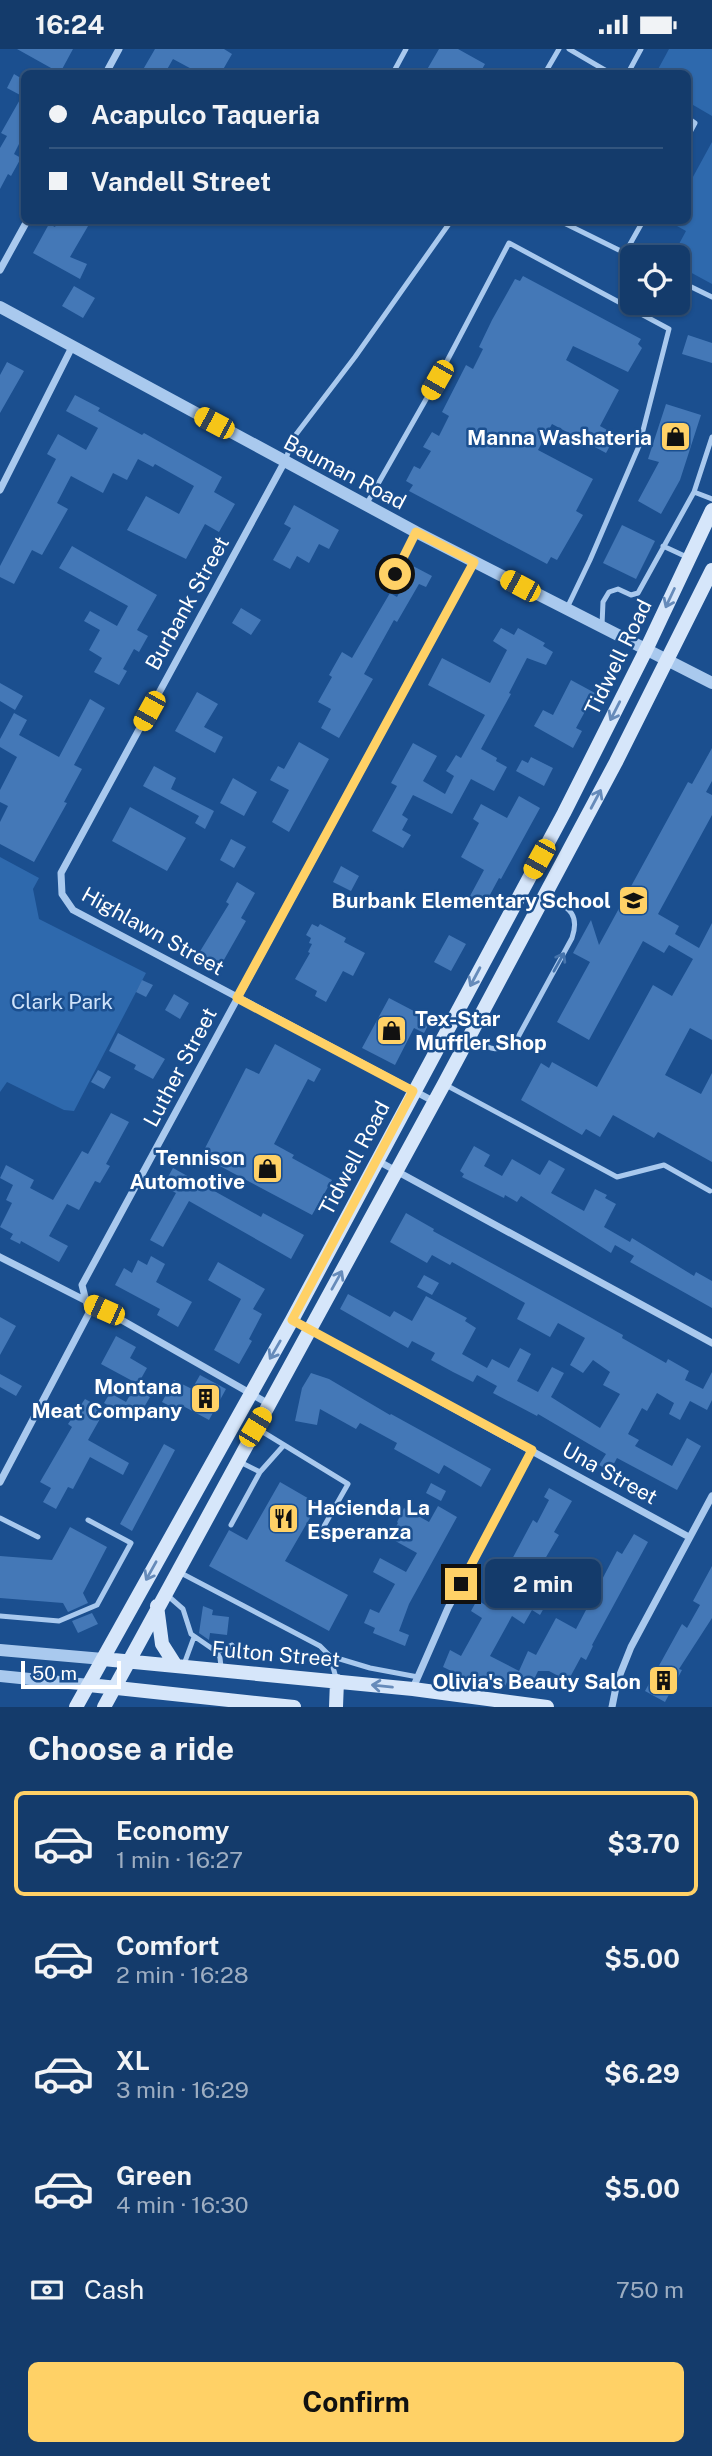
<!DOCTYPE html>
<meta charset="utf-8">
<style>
:root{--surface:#143b6b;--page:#214673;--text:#f1f3f6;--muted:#9dadc1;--line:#33557e;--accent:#ffd166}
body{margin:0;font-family:"Public Sans",sans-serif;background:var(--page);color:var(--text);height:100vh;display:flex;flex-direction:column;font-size:26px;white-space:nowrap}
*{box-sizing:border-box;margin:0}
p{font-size:23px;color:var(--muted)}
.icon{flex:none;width:38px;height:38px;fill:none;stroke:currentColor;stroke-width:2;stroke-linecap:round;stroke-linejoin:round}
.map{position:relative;height:1658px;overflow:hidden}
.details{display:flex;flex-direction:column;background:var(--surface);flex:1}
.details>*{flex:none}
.guide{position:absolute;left:21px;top:21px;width:670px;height:154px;border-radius:10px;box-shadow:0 2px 5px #0004,0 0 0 2px var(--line);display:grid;align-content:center;height:154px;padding:0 28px;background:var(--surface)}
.fabs{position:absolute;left:620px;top:196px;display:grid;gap:14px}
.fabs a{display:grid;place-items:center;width:70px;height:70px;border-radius:10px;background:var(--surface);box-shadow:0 2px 5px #0004,0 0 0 2px var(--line);font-size:35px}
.scale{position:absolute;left:21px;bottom:18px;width:100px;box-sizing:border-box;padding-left:7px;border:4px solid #fff;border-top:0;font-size:19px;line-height:24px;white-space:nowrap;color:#fff;-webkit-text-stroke:5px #1b4f8f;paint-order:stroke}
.end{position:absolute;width:32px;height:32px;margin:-16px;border:9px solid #ffd166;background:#111;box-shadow:0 0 0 4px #111}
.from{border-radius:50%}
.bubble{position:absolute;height:49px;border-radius:10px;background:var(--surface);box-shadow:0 2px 5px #0004,0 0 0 2px var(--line);font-size:23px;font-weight:700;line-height:49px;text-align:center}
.car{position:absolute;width:21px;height:42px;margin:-21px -10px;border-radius:9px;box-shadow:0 0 5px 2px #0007;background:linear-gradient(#f5c518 24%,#345 0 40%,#f5c518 0 76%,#345 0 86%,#f5c518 0)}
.guide b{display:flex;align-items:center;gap:24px;height:66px;font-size:26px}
.guide b+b{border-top:2px solid var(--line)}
.guide i{width:18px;height:18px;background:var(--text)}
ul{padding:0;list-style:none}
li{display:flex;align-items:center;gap:21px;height:105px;margin:0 14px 10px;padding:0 14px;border:4px solid transparent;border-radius:10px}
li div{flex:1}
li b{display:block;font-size:26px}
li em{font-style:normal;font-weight:700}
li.current{border-color:var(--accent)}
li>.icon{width:63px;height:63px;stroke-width:1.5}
h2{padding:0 28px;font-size:32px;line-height:84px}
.pay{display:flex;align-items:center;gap:18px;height:77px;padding:0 28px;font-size:26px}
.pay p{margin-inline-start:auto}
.cta{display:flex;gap:14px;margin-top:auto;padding:14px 28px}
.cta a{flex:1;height:80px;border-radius:10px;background:var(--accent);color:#111;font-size:28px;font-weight:700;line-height:80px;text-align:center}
.status{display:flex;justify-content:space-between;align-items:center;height:49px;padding:0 35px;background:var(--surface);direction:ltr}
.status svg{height:19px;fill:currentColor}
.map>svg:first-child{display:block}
</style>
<div class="status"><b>16:24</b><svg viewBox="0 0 49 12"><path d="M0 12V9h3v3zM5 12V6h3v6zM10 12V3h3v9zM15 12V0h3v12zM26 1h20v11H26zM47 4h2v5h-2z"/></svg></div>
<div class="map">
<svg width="712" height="1658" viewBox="0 0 712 1658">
<rect width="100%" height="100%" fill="#1b4f8f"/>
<!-- green -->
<path fill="#2e69ad" d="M669,0H712V67L688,53V24H656Z
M712,93V235L677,216V208H672L686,182L668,172H688V137Z
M0,808L39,829L33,840L39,870L146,924L74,1062L64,1061L7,1033L0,1043Z"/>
<!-- building -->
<path fill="#4478b7" d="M17,0H73L60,24Z
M155,0H224L232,5L221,24H213L203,19L199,24L173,10L165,24H141Z
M439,0H458L485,15L480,24H425Z
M14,25L24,31V85L14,105L21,109L11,127L8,125L0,140V99L7,87L1,84L22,47L7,39Z
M58,172H91L70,208L87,215L80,230L33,204L49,175L55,178Z
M523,227L641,290L638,295L642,299L628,323L573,297L566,311L619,341L600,377L616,386L606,404L552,375L538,401L593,430L576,462L583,466L557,511L551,508L547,515L409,442L413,436L406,432L414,417L420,420L431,402L423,398L432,383L439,387L449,367L442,363L466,316L473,320L483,300L479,298L492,271L515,230L520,232Z
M74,237L95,249L83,269L62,257Z
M688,286L712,294V314L682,305Z
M7,313L24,322L0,364V326Z
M75,346L100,359L98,362L142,386L144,384L222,428L214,443L235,455L219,483L205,475L186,510L127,481L146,447L179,465L194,437L155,415L153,418L138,410L127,431L113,424L103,444L71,427L57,454L68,460L42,506L32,501L14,535L0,528V517L56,410L47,405L58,385L86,401L98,379L66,362Z
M666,355L701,366L680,431L661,465L638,452L659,413L648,410Z
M294,456L339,481L329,500L319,495L309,514L297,507L290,520L273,511L291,479L284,475Z
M622,476L655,492L636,530L603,514Z
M72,497L157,546L137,581L148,587L139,603L134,600L123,620L127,622L119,636L94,623L102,609L89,601L100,581L84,572L90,562L117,577L128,557L59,519Z
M413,517L432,527L426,538L419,535L397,573L394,571L364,625L373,630L339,689L321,679L331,660L318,653L332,628L329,626L342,603L352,609L390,544L397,548Z
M241,559L261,571L251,586L232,574Z
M501,579L514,586L518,579L545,594L543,597L553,603L546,616L527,609L509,644L511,645L481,700L497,709L496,712L507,718L494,742L471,730L452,765L413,746L402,766L408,770L402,781L411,786L403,799L372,782L397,737L391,734L413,694L437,707L423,732L445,745L454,727L446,722L456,706L461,709L485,666L428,636L442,609L490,634L507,601L493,592Z
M571,631L595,644L576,679L582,682L573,699L534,677L543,661L553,666Z
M0,634L23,647L15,661L0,652Z
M197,643L218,655L204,678L223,688L215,704L175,682Z
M90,650L105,659L74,716L82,720L64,753L67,754L34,813L0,795V773L8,757L0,753V741L17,708L0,698V690L14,664L27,671L19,686L59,708Z
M299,693L329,710L289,783L272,773L289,741L270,731L278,717L284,720Z
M712,699V732L706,743L712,746V766L658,865L679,877L675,885L699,899L712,874V991L690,979L665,1026L701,1045L712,1024V1113L658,1083L654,1089L613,1066L600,1088L586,1080L582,1086L521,1051L541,1014L549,1019L552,1013L597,1038L653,936L672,947L693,910L669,896L664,904L643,892L589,991L557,973L590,913L573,904L591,871L599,896L688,733L692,735Z
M531,708L553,719L544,737L516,722L522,711L528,714Z
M154,717L176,729L171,740L214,762L205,780L195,774L199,767L143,737Z
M233,729L257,743L244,767L220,754Z
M519,747L540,759L501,830L499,829L485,855L470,847L484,821L461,808L479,774L473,770L481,755L507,769Z
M130,758L186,789L167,822L112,792Z
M231,790L246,798L234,819L220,811Z
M341,817L359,827L351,842L333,833Z
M237,833L255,844L241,869L246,872L221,916L199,904L229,855L226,853Z
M312,875L318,878L320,875L346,889L344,893L365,904L353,927L343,922L326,953L315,947L317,942L295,930L310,904L308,903L312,895L309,894L311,889L306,886Z
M449,886L466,895L451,922L434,913Z
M142,931L153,936L146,948L136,943Z
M174,945L189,954L180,970L165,961Z
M389,949L431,971L424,984L414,979L395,1016L362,999Z
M118,984L165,1010L153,1030L134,1020L136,1016L109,1002Z
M275,995L321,1020L314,1033L308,1030L274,1095L294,1106L292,1109L332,1131L312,1166L201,1107L246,1019L259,1025Z
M98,1021L111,1028L104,1040L91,1033Z
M111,1064L129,1073L106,1115L110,1117L100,1134L95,1132L79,1161L67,1155L49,1187L68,1197L59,1213L21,1192L20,1195L10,1190L13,1185L0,1178L12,1154L6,1151L13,1136L0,1129L6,1116L34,1131L30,1139L53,1151L82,1102L88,1105Z
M474,1097L490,1106L484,1117L502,1127L512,1110L540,1126L549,1111L565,1120L551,1144L584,1162L595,1140L607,1146L605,1149L616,1155L604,1178L630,1193L632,1189L694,1227L696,1223L712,1232V1259L630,1213L634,1207L615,1196L611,1204L521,1147L517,1153L505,1146L504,1149L462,1128L464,1125L460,1122Z
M173,1119L261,1168L263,1164L304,1186L291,1210L189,1152L163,1198L150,1191L176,1144L163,1137Z
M406,1164L434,1180L433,1182L623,1286L622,1289L666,1314L668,1310L689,1322L685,1331L703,1340L712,1323V1351L707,1361L690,1352L680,1371L669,1365L674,1354L657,1344L647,1362L642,1359L628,1385L639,1391L635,1397L672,1417L687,1389L701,1397L677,1441L617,1409L610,1422L599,1416L606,1405L538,1365L537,1367L493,1344L497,1337L477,1326L473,1333L453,1323L431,1311L435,1304L412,1292L408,1299L340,1260L348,1245L390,1268L394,1262L412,1272L426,1247L467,1269L465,1272L476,1279L462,1305L487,1319L492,1310L509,1319L520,1299L531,1305L517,1332L538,1343L552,1318L564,1324L551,1348L600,1379L620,1345L603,1336L610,1323L593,1311L583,1324L570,1316L585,1289L558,1274L550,1288L517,1270L525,1254L452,1213L450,1216L432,1206L427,1214L390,1193Z
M151,1207L165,1215L156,1233L192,1253L178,1278L157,1266L160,1260L115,1236L124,1219L132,1224L138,1211L147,1216Z
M218,1213L265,1240L253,1260L262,1265L249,1290L252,1292L239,1315L214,1301L241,1250L208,1231Z
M424,1226L439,1234L432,1246L417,1238Z
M0,1268L16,1277L0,1306Z
M116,1287L136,1298L130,1309L147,1319L138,1335L101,1315Z
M311,1324L329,1330L390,1366L391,1365L491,1420L481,1438L444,1416L439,1425L394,1400L397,1394L360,1374L356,1380L320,1360L317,1376L295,1372L302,1339Z
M0,1325L22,1337L16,1347L0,1338Z
M200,1326L226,1340L209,1371L183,1357L181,1363L162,1353L174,1331L192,1340Z
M134,1339L150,1348L136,1372L104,1354L110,1344L126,1353Z
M85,1350L105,1361L88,1391L129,1414L123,1426L90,1408L73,1440L68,1438L56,1460L43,1453L51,1439L40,1433L72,1378L68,1375Z
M164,1395L175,1401L132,1482L120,1475Z
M280,1433L318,1455L285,1512L348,1546L329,1582L209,1517L229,1481L247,1491Z
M431,1434L446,1442L441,1452L426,1444Z
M549,1439L572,1452L554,1483L559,1486L542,1515L565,1527L556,1544L553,1543L540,1566L532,1561L524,1575L512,1567L490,1607L519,1622L528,1602L536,1606L556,1569L576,1580L617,1502L622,1505L634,1485L648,1493L592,1596L593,1597L586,1611L581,1608L568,1632L549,1622H538L530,1639L509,1629L504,1639L480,1627L476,1634L443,1618L450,1601L461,1607L482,1569L471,1562L477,1551L487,1557L533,1471L537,1474L549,1451L544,1448Z
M438,1457L457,1468L409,1555L399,1582L409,1586L405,1597L373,1584L375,1579L364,1574L370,1560L379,1564L395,1535L373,1523L380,1509L406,1523L417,1504L390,1489L398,1474L397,1473L404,1459L429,1473Z
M70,1478L107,1498L83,1544L88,1554L68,1563L63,1554L0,1549V1507L52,1511Z
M712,1517V1569L679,1620L682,1621L665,1653L645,1642L682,1575L687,1579L700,1556L693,1552Z
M203,1557L213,1561L212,1566L229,1568L227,1586L210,1584L209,1591L199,1584Z
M92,1564L98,1575L78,1584L72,1572Z"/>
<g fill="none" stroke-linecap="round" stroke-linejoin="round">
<!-- service -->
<path stroke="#a9c9ee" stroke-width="5" d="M569,0L610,24
M393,24L406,0
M545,24L559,0
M628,24L641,0
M688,69L695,74L688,87
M560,172L633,208
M625,204L643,172
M677,231L712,248
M285,412L294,388L355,308L451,172
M694,443L712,450
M366,456L437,331L509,194L669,280L639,397L590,511L567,559
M663,497L689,509
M395,525L416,484
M602,576L603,553L609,543L618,540L631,546L638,544L694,443L712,388
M469,989C490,1000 496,1006 517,990L572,889C581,863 566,858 546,845
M444,1035L617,1128L664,1116L710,1142
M258,1380L348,1435L319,1486
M240,1413L260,1423
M0,1469L38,1488
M231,1476L260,1423L284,1396
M179,1523L320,1597L330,1607L336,1629
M167,1546L183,1560L191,1585L217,1603L220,1609L221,1618
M0,1567L59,1572L97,1556L131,1494L88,1471
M217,1603L232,1596
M330,1607L370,1619L418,1628
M183,1618L194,1588"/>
<!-- minor -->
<path stroke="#a9c9ee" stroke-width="7" d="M106,24L119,0
M0,221L27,172
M285,412L61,824L62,845L73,861L435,1053
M0,441L72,298
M378,1112L712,1294
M0,1208L104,1261L269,1355
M292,1271L689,1488
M0,1433L89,1264L82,1236L474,513
M413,1639L448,1559L532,1401
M612,1658L617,1633L631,1598L712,1447"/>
<!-- tertiary -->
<path stroke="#a9c9ee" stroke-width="12" d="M0,258L416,483L712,634
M0,1601L103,1610
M0,1627L89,1636"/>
<!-- secondary -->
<path stroke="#d6e6fa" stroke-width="14" d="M157,1557L162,1595L176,1617
M103,1610L413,1640L547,1658
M89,1636L294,1658
M76,1658L292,1271L564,764L646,601L712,461
M104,1658L444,1035L616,713L712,521
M336,1658L337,1632"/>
</g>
<!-- one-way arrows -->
<defs><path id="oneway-shaft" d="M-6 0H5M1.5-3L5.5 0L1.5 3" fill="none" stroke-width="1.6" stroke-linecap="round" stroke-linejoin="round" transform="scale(1.75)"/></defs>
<g stroke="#668bba">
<use href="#oneway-shaft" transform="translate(670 549) rotate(115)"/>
<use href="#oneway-shaft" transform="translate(615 662) rotate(117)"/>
<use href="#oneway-shaft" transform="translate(596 750) rotate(-62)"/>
<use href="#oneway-shaft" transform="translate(475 928) rotate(118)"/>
<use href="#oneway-shaft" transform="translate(337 1231) rotate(-61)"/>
<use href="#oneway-shaft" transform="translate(275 1301) rotate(120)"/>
<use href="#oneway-shaft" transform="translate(151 1522) rotate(119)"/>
<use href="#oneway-shaft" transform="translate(382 1637) rotate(-174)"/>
</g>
<use stroke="#4674ac" href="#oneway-shaft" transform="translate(559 913) rotate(-61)"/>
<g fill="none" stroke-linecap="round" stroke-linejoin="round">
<!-- route -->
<path stroke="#ffd166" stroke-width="9" d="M395,525L416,483L474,513L237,949L413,1042L292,1271L532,1401L461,1535"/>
</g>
<!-- icons -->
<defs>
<symbol id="shop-square" viewBox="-11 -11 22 22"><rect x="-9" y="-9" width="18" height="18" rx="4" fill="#ffd166" stroke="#1b4f8f"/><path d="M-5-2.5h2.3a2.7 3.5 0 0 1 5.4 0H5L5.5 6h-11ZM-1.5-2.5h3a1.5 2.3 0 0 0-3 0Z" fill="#111"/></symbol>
<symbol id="school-square" viewBox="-11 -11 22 22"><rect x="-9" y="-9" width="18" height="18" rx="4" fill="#ffd166" stroke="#1b4f8f"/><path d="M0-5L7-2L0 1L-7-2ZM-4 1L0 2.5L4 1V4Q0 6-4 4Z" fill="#111"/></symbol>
<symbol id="building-square" viewBox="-11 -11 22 22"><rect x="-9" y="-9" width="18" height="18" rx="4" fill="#ffd166" stroke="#1b4f8f"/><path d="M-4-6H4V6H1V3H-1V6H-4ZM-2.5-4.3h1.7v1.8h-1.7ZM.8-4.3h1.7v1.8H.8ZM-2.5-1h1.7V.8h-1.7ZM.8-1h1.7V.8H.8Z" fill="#111"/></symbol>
<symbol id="restaurant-square" viewBox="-11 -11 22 22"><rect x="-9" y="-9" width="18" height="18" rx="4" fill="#ffd166" stroke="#1b4f8f"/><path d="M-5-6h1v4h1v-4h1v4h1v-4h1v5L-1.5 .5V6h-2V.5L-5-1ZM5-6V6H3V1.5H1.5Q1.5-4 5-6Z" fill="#111"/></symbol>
</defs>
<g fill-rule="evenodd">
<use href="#shop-square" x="658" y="370" width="35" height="35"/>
<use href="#school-square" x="616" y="834" width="35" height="35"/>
<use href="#shop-square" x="374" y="964" width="35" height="35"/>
<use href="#shop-square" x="250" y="1102" width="35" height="35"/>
<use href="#building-square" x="188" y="1332" width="35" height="35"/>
<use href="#restaurant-square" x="266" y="1452" width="35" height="35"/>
<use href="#building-square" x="646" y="1614" width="35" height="35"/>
</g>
<g text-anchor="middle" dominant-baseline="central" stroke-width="5" stroke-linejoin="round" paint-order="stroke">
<!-- poi labels -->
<g font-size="21" font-weight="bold" fill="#fff" stroke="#1b4f8f" text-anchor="end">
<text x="652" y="388">Manna Washateria</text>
<text x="611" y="851">Burbank Elementary School</text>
<text x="415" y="969" text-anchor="start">Tex-Star<tspan x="415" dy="24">Muffler Shop</tspan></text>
<text x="245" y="1108">Tennison<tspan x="245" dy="24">Automotive</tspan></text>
<text x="182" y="1337">Montana<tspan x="182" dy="24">Meat Company</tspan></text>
<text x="307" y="1458" text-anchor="start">Hacienda La<tspan x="307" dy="24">Esperanza</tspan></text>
<text x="641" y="1632">Olivia's Beauty Salon</text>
</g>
<!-- street labels -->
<g font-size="21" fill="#fff" stroke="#1b4f8f">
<text transform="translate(345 423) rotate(28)">Bauman Road</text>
<text transform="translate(187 554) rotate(-61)">Burbank Street</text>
<text transform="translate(618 608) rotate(-64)">Tidwell Road</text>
<text transform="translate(153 882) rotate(29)">Highlawn Street</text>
<text transform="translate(180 1018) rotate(-62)">Luther Street</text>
<text transform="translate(354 1109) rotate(-62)">Tidwell Road</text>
<text transform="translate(610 1424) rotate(29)">Una Street</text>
<text transform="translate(276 1605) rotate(5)">Fulton Street</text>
</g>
<!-- park labels -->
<g font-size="21" fill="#cfe3fa" stroke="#1b4f8f">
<text x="62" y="952">Clark Park</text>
</g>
</g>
</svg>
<div class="fabs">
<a><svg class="icon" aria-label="locate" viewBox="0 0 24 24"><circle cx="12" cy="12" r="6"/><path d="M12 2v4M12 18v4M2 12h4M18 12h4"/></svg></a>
</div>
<div class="scale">50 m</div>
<i class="end from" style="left:395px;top:525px"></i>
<i class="end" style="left:461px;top:1535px"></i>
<div class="bubble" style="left:485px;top:1510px;width:116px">2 min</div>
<i class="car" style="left:437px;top:331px;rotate:210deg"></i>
<i class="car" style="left:214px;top:374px;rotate:298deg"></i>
<i class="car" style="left:520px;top:537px;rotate:298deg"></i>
<i class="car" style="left:149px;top:662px;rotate:209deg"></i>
<i class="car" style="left:539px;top:810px;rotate:209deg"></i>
<i class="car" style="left:104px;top:1261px;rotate:294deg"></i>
<i class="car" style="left:255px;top:1378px;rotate:31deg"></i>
<div class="guide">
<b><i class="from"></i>Acapulco Taqueria</b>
<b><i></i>Vandell Street</b>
</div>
</div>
<section class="details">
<h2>Choose a ride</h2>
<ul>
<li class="current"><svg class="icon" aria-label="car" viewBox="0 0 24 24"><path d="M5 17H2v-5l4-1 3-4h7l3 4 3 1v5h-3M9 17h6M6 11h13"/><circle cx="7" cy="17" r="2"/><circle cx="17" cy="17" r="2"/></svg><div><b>Economy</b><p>1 min · 16:27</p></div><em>$3.70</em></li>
<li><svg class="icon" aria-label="car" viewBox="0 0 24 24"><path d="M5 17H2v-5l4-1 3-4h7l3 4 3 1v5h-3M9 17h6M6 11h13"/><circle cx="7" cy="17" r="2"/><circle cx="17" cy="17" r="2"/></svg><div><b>Comfort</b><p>2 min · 16:28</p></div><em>$5.00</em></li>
<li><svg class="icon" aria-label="car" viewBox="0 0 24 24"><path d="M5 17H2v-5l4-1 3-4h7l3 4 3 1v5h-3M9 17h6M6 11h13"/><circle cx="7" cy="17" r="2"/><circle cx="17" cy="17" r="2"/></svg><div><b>XL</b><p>3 min · 16:29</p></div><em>$6.29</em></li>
<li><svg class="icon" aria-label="car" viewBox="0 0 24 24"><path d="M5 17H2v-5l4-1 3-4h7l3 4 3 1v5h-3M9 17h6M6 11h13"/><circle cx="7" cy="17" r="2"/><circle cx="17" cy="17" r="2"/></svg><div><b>Green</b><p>4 min · 16:30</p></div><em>$5.00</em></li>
</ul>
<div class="pay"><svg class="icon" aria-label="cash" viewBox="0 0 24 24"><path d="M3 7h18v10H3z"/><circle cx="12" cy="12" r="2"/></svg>Cash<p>750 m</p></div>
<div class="cta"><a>Confirm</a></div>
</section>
